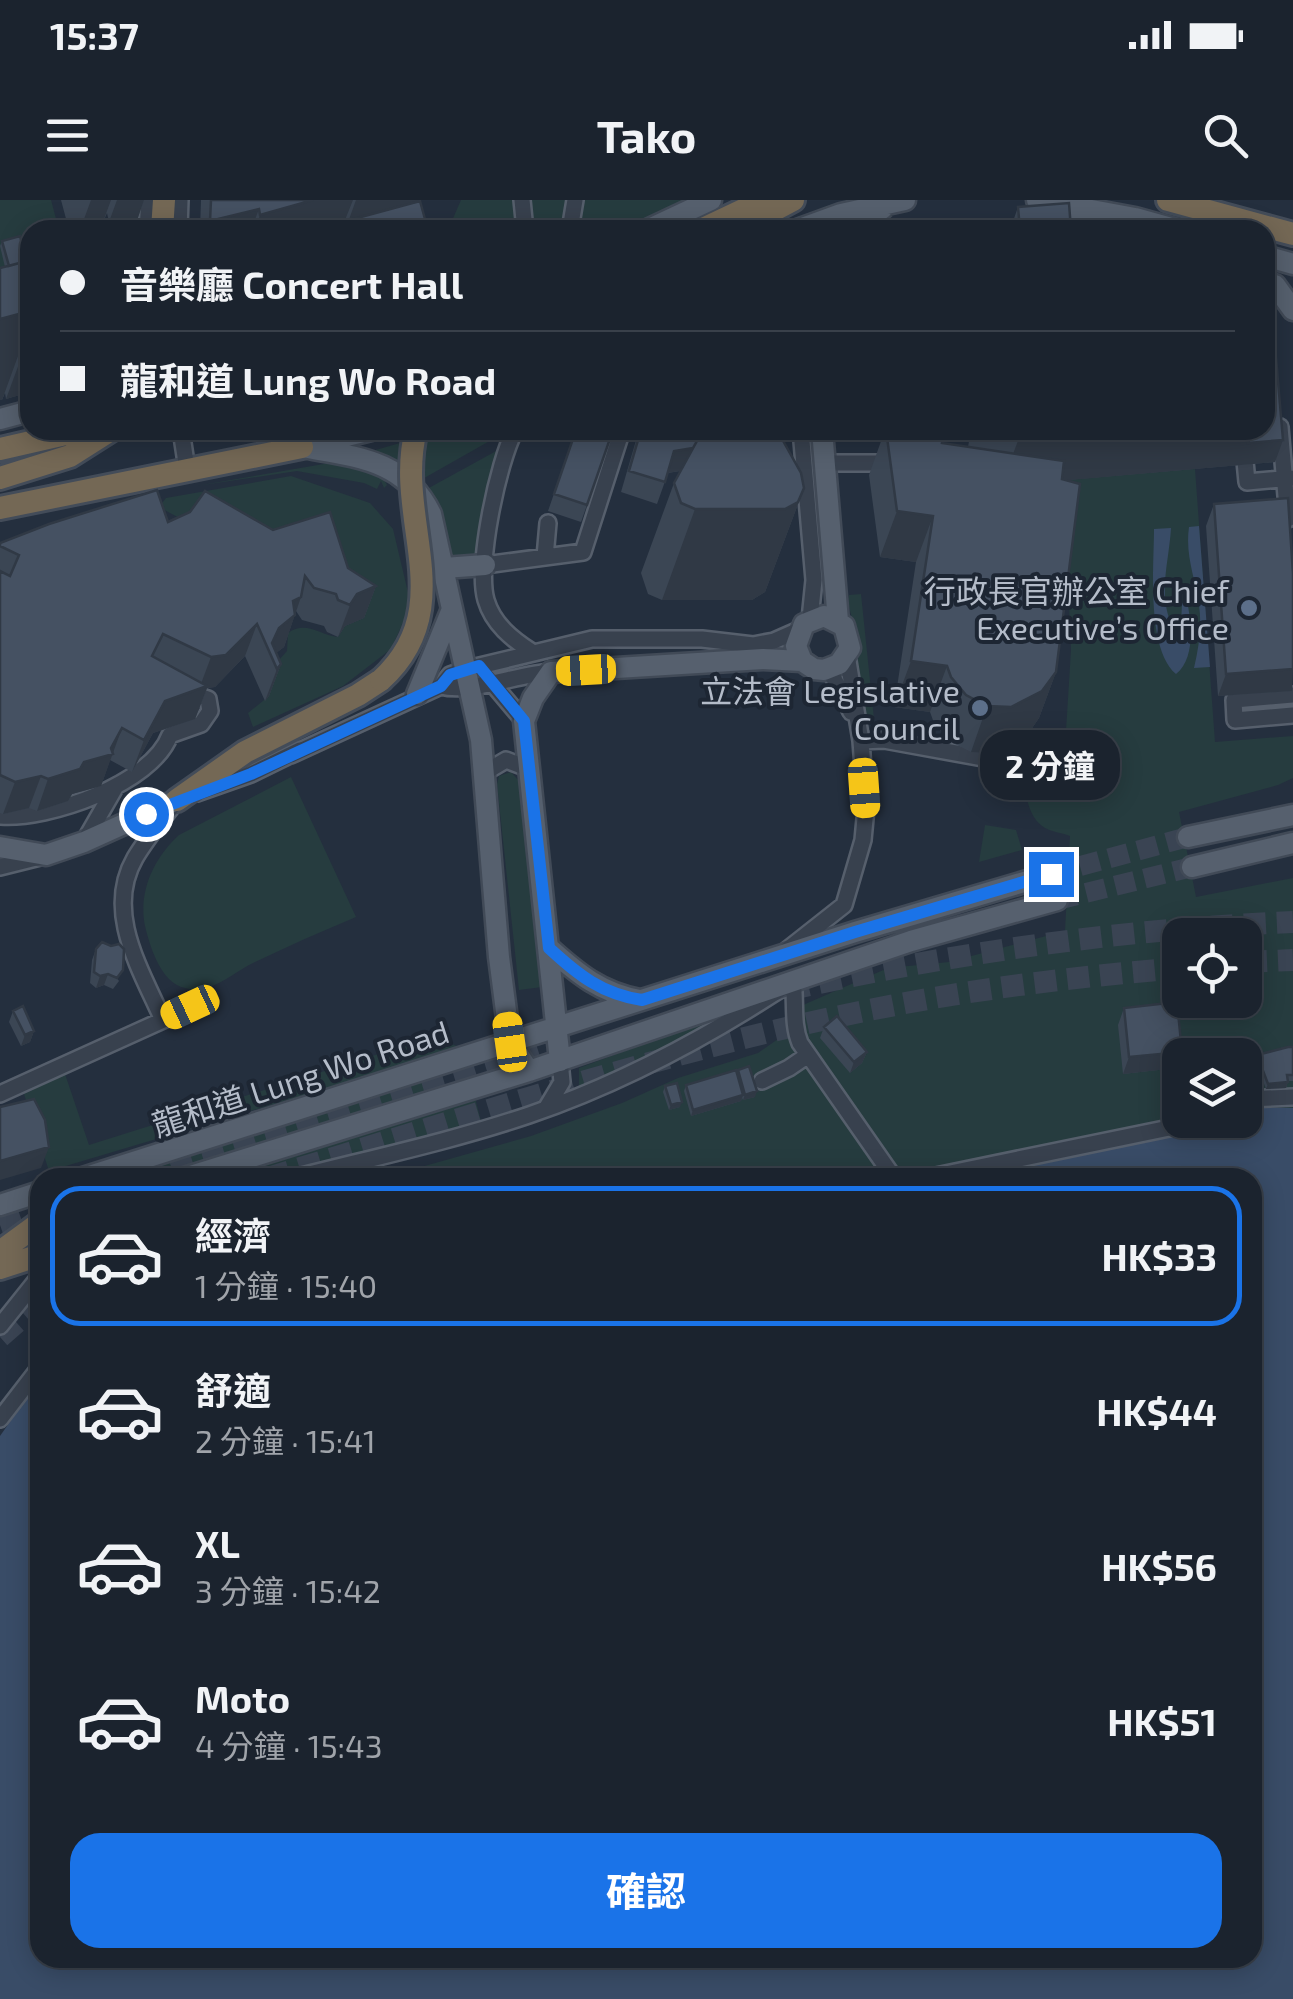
<!DOCTYPE html>
<html lang="zh-TW">
<meta charset="utf-8">
<style>
:root{--surface:#1b232e;--page:#282f3a;--text:#f1f3f6;--muted:#a0a4aa;--line:#39404a;--accent:#1a73e8}
body{margin:0;font-family:"Exo 2","Noto Sans TC",sans-serif;background:var(--page);color:var(--text);height:100vh;display:flex;flex-direction:column;font-size:38px;white-space:nowrap}
*{box-sizing:border-box;margin:0}
p{font-size:32px;color:var(--muted)}
.icon{flex:none;width:55px;height:55px;fill:none;stroke:currentColor;stroke-width:2;stroke-linecap:round;stroke-linejoin:round}
.map{position:relative;flex:1;overflow:hidden}
.details{position:absolute;left:30px;top:968px;width:1232px;height:800px;display:flex;flex-direction:column;background:var(--surface);border-radius:30px;box-shadow:0 5px 25px #0003,0 0 0 2px var(--line)}
.details>*{flex:none}
.guide{position:absolute;left:20px;top:20px;width:1255px;height:220px;border-radius:30px;box-shadow:0 5px 25px #0003,0 0 0 2px var(--line);display:grid;align-content:center;height:220px;padding:0 40px;background:var(--surface)}
.buttons{position:absolute;left:1162px;top:718px;display:grid;gap:20px}
.buttons a{display:grid;place-items:center;width:100px;height:100px;border-radius:20px;background:var(--surface);box-shadow:0 5px 25px #0003,0 0 0 2px var(--line);font-size:50px}
.end{position:absolute;width:45px;height:45px;margin:-22px;border:12px solid #1a73e8;background:#fff;box-shadow:0 0 0 5px #fff}
.from{border-radius:50%}
.bubble{position:absolute;height:70px;border-radius:30px;background:var(--surface);box-shadow:0 5px 25px #0003,0 0 0 2px var(--line);font-size:32px;font-weight:700;line-height:70px;text-align:center}
.car{position:absolute;width:30px;height:60px;margin:-30px -15px;border-radius:12px;box-shadow:0 0 8px 2px #0007;background:linear-gradient(#f5c518 24%,#345 0 40%,#f5c518 0 76%,#345 0 86%,#f5c518 0)}
.guide b{display:flex;align-items:center;gap:35px;height:95px;font-size:38px}
.guide b+b{border-top:2px solid var(--line)}
.guide i{width:25px;height:25px;background:var(--text)}
ul{padding:18px 0 0;list-style:none}
li{display:flex;align-items:center;gap:30px;height:140px;margin:0 20px 15px;padding:0 20px;border:5px solid transparent;border-radius:30px}
li div{flex:1}
li b{display:block;font-size:38px}
li em{font-style:normal;font-weight:700}
li.active{border-color:var(--accent)}
li>.icon{width:90px;height:90px;stroke-width:1.5}
.button{display:flex;gap:20px;margin-top:auto;padding:20px 40px}
.button a{flex:1;height:115px;border-radius:30px;background:var(--accent);color:#fff;font-size:40px;font-weight:700;line-height:115px;text-align:center}
.status{display:flex;justify-content:space-between;align-items:center;height:70px;padding:0 50px;background:var(--surface);direction:ltr}
.status svg{height:28px;fill:currentColor}
header{display:flex;justify-content:space-between;align-items:center;height:130px;padding:0 40px;background:var(--surface);font-size:45px;font-weight:700}
.map>svg:first-child{display:block}
</style>
<div class="status"><b>15:37</b><svg viewBox="0 0 49 12"><path d="M0 12V9h3v3zM5 12V6h3v6zM10 12V3h3v9zM15 12V0h3v12zM26 1h20v11H26zM47 4h2v5h-2z"/></svg></div>
<header><svg class="icon" aria-label="menu" viewBox="0 0 24 24"><path d="M4 6h16M4 12h16M4 18h16"/></svg>Tako<svg class="icon" aria-label="search" viewBox="0 0 24 24"><circle cx="10" cy="10" r="6"/><path d="M15 15l6 6"/></svg></header>
<div class="map">
<svg width="1293" height="1799" viewBox="0 0 1293 1799">
<rect width="100%" height="100%" fill="#242f3e"/>
<!-- green -->
<path fill="#263c3f" fill-rule="evenodd" d="M0,0H51L59,30H30V76L0,84Z
M461,0H687L623,30H448Z
M446,230H509L419,281L372,251Z
M498,250L488,291L479,348L469,362L457,364L447,356L427,289Z
M341,261C359,264 380,266 387,285L384,288L381,281L377,289L364,283L297,271L196,286Z
M1195,269L1215,542L1293,536V578L1278,585L1179,612L1196,697L1293,678V908L1245,907V855H1180V920H1225L1216,930L1156,938L960,977L382,978L531,936L622,903L678,878L758,853L778,839L787,812L888,768L949,762L1065,731L1070,636C1063,633 1052,632 1045,628C1023,615 1024,578 1025,557L1064,563L1071,450L1066,337L1015,278ZM1180,735H1245V800H1180Z
M291,276L370,303L393,329L411,405L391,449L343,486L253,527L248,513L269,496L270,470L287,451L288,433C306,420 319,435 338,437L345,426L364,418L159,307L166,298Z
M861,394L874,519L867,520L858,487V444L848,402L849,395Z
M511,572L519,581L542,787L519,790L497,584L499,576Z
M291,577L356,717C320,732 284,748 249,765C235,773 216,787 200,790C195,791 190,789 185,788C161,783 150,747 145,726C138,691 154,658 179,635Z
M985,625L1016,630L1022,650L979,662Z
M700,823L706,828L579,888V868Z
M439,839L462,848L49,971L24,894L65,874L89,945L423,840Z
M441,873L446,892L160,977L114,978Z
M475,898L481,921L262,977H230Z"/>
<!-- water -->
<path fill="#394c67" d="M1199,326L1210,467L1194,468C1199,447 1202,426 1199,405C1195,377 1185,355 1189,327Z
M1171,328C1169,363 1157,395 1173,428L1178,430L1181,426L1182,403L1187,401C1192,424 1195,459 1176,474C1146,448 1154,367 1154,329Z
M1245,907L1293,908V1799H0V1236L40,1179V1758H1252V978L960,977L1156,938L1215,930L1225,920H1245Z"/>
<g fill="none" stroke-linecap="round" stroke-linejoin="round">
<!-- major-tunnel -->
<path stroke="#3a4453" stroke-width="20" stroke-dasharray="20 10" stroke-linecap="butt" d="M1051,674L1188,637
M1057,700L1192,667"/>
<!-- highway-tunnel -->
<path stroke="#3a4453" stroke-width="22" stroke-dasharray="22 11" stroke-linecap="butt" d="M1245,762L1293,760
M787,790C953,753 1123,729 1293,722
M140,978L577,845
M268,978C475,915 682,845 895,805C989,787 1085,776 1180,768
M0,1025L40,1011
M0,1137L40,1102"/>
<defs>
<path id="minor" d="M522,0L525,30
M147,30L149,0
M179,30L180,0
M570,30L575,0
M1280,227L1288,319
M181,230L187,269
M515,230C498,262 476,366 486,400C493,424 512,439 532,452
M801,230L814,380L810,419
M915,230L929,235L943,230
M1242,230L1247,282L1291,278
M825,263H890
M545,357L548,323
M485,365L583,352L622,230
M829,469L851,512
M487,477L524,521
M441,486C470,494 518,474 551,472
M1293,495L1234,500L1235,520L1293,515
M861,541L884,540L1005,562
M291,555L441,486L450,475L467,469L592,439H702L753,445L774,441L799,430
M484,573L506,560L527,568
M197,593L251,574L300,550
M0,616C48,620 152,584 170,535L201,524L210,511L208,499L187,492
M84,642L116,586
M0,667L44,656
M787,750L844,705L863,640L866,608L861,541L847,455
M163,820C141,770 104,712 135,658C147,638 162,620 176,601
M762,881L789,868L808,855
M0,894L203,802
M1245,899L1293,897
M547,907L562,882L560,861
M294,978C372,958 452,941 529,915C623,883 710,836 793,781C796,802 792,824 800,843L894,978
M651,978H725
M926,978L1208,920
M0,1126L40,1076
M0,1219L40,1167"/>
<path id="major" d="M1037,0L1135,18L1178,30
M1064,14L1109,30
M647,30L711,0
M797,30L841,14L905,0
M854,30L883,8
M1265,56L1293,64
M1275,85L1293,110
M0,219L30,211
M822,230L838,421
M310,245L371,230
M302,247C356,257 404,259 431,314L481,540L499,757L510,842L529,871
M444,368L485,365
M417,494L452,409
M1188,637L1293,615
M0,647L46,655L84,642L177,600
M1192,667L1293,643
M549,748C578,774 601,793 640,800
M560,861L524,521L533,498L551,472L763,459L802,461L814,469L824,470L839,464L850,448L844,426L824,416L804,424L796,446L802,461
M83,978L855,732L1051,674
M184,978L529,871L911,741L1057,700
M0,1005L40,992"/>
<path id="highway" d="M1168,0L1293,34
M752,22L793,0
M162,30L164,0
M701,30L764,0
M0,249L83,230
M0,278L70,256L111,230
M0,308L302,247
M177,600L245,552L358,495L381,480
M0,1052L38,1024
M0,1068L40,1055"/>
</defs>
<!-- minor casing -->
<use href="#minor" stroke="#565f6c" stroke-width="20"/>
<!-- major casing -->
<use href="#major" stroke="#414a57" stroke-width="25"/>
<!-- highway casing -->
<use href="#highway" stroke="#434c59" stroke-width="28"/>
<!-- minor -->
<use href="#minor" stroke="#38414e" stroke-width="15"/>
<!-- major -->
<use href="#major" stroke="#56606e" stroke-width="20"/>
<!-- highway -->
<use href="#highway" stroke="#746855" stroke-width="22"/>
<defs>
<path id="highway-bridge" d="M381,480C462,406 393,319 416,230"/>
</defs>
<!-- highway-bridge casing -->
<use href="#highway-bridge" stroke="#434c59" stroke-width="28" stroke-linecap="butt"/>
<!-- highway-bridge -->
<use href="#highway-bridge" stroke="#746855" stroke-width="22"/>
</g>
<!-- wall -->
<path fill="#3b4654" d="M61,0H144L136,23L109,22L107,13L100,30H69Z
M201,0H420L309,30H200Z
M1018,7L1020,30H1010Z
M2,41L27,61L30,60V192L6,199L5,193L2,200H0V68L5,67L0,46Z
M576,230L587,305L581,322L548,311Z
M639,230H777L804,288L765,392L752,400H662L648,394L641,373L674,283L680,271L668,273L657,304L621,292Z
M885,230L942,243L968,247L971,230H1265L1275,262L1067,280L1056,472L1039,518L1026,537L994,553L971,552L949,541L934,523L930,512L894,507L916,362L880,357L869,275Z
M1214,304L1292,491L1218,496L1206,326Z
M168,322L273,330L348,368L376,386L364,418L345,426L338,437L327,432L324,426L302,420L296,411L284,447L276,453L281,464L269,496L265,501L245,456L215,487L207,488L195,519L153,533L132,572L110,560L101,586L72,594L68,601L37,611L29,608L3,614L0,613V343Z
M96,749L119,781L113,789L104,785L96,788L90,783L92,760Z
M1124,808L1180,855L1176,868L1123,874L1118,825Z
M13,811L34,831L30,842L21,846L9,822Z
M824,827L867,852L862,863L850,873L820,838Z
M1293,847V881H1288L1286,888L1266,889L1255,860L1257,855Z
M738,870L755,897L743,900L742,898L741,901L691,916L684,891L686,885L736,873Z
M665,886L680,907L669,910L663,892Z"/>
<!-- shaded-wall -->
<path fill="#303945" d="M91,0H111L100,30H80Z
M117,0H144L136,23L109,22Z
M305,0H353L345,20L309,30H255L260,15Z
M356,0H419L396,12L347,25Z
M259,9L251,30H207L210,21Z
M30,111V123L2,200H0V119Z
M30,134V192L6,199Z
M1273,174L1265,195V175Z
M1022,230H1252L1283,240L1275,262L1001,286Z
M773,237L765,259L666,273L674,251Z
M804,288L765,392L752,400H662L695,309Z
M897,311L933,316L916,362L880,357Z
M376,386L364,418L345,426L338,437L350,405L357,394Z
M301,397L284,447L271,457L272,443L293,401Z
M257,424L245,456L215,487L207,488L195,519L153,533L132,572L144,540L165,501L199,489L211,457Z
M911,461L947,466L930,512L894,507Z
M281,464L269,496L265,501L277,469Z
M1293,469L1292,491L1218,496L1226,474Z
M1056,472L1039,518L1026,537L994,553L971,552L987,506Z
M122,528L101,586L72,594L68,601L37,611L48,579L111,548Z
M41,576L29,608L3,614L15,582Z
M108,774L104,785L96,788L100,776Z
M34,831L30,842L21,846L25,835Z
M867,852L862,863L850,873L854,862Z
M1182,852L1176,868L1123,874L1129,857Z
M1288,882L1286,888L1266,889L1268,884Z
M757,891L755,897L743,900L745,895Z
M743,895L741,901L691,916L693,910Z
M682,902L680,907L669,910L671,905Z
M49,947L41,968L0,980V961Z"/>
<!-- building -->
<path fill="#455162" stroke="#303945" stroke-width="2.5" d="M211,0H313L260,15L259,9L210,21Z
M420,1L428,30H313Z
M1069,3L1071,30H1020L1018,7Z
M156,26L158,30H141Z
M20,36L28,64L26,61L25,65L23,62L9,66L2,41Z
M23,62L30,90V111L0,119V68Z
M1265,86L1273,174L1265,175Z
M1274,134L1283,240L1248,243L1252,230H1265V195L1273,174L1269,135Z
M576,230H613L587,305L554,294Z
M641,230H703L693,248L674,251L665,282L629,271Z
M703,230H777L801,273L804,288L798,302L785,309H695L681,303L674,283Z
M886,230L943,237L942,243L1064,261L1062,279L1080,284L1056,472L1042,491L1011,507L987,506L966,495L951,477L947,466L911,461L933,316L897,311Z
M157,290L168,322L190,312L205,291L273,330L330,312L348,368L376,386L357,394L350,405L338,400L336,394L314,388L305,376L301,397L293,401L295,415L279,428L272,443L281,464L277,469L257,424L226,455L211,457L163,434L152,456L207,486L165,501L144,540L122,528L111,548L113,554L84,562L80,569L48,579L41,576L15,582L0,575V371L10,376L19,355L0,346V343L49,324Z
M1288,298L1293,374V469L1226,474L1214,304Z
M102,742L111,746L119,744L124,749L123,770L117,778L108,774L100,776L94,772L96,749Z
M1177,802L1182,852L1129,857L1124,808Z
M23,806L34,831L25,835L13,811Z
M837,816L867,852L854,862L824,827Z
M1288,847H1293V875H1287L1288,882L1268,884L1257,855Z
M749,866L757,891L745,895L738,870Z
M736,870L743,895L693,910L686,885Z
M677,883L682,902L671,905L665,886Z
M34,899L45,920L49,947L0,961V907Z"/>
<g fill="none" stroke-linecap="round" stroke-linejoin="round">
<!-- route -->
<path stroke="#1a73e8" stroke-width="12" d="M146,614L251,574L441,486L450,475L479,466L524,521L549,748C578,775 602,794 642,800L855,732L1051,674"/>
</g>
<!-- markers -->
<g fill="#5c6f8a" stroke="#1d2633" stroke-width="4">
<circle cx="1249" cy="408" r="10"/>
<circle cx="980" cy="508" r="10"/>
</g>
<g text-anchor="middle" dominant-baseline="central" stroke-width="8" stroke-linejoin="round" paint-order="stroke">
<!-- poi labels -->
<g font-size="32" fill="#b4bcc9" stroke="#1d2633" text-anchor="end">
<text x="1229" y="390">行政長官辦公室 Chief<tspan x="1229" dy="37">Executive’s Office</tspan></text>
<text x="960" y="490">立法會 Legislative<tspan x="960" dy="37">Council</tspan></text>
</g>
<!-- street labels -->
<g font-size="32" fill="#b4bcc9" stroke="#1d2633">
<text transform="translate(300 877) rotate(-18)">龍和道 Lung Wo Road</text>
</g>
</g>
</svg>
<div class="buttons">
<a><svg class="icon" aria-label="locate" viewBox="0 0 24 24"><circle cx="12" cy="12" r="6"/><path d="M12 2v4M12 18v4M2 12h4M18 12h4"/></svg></a>
<a><svg class="icon" aria-label="layers" viewBox="0 0 24 24"><path d="M12 4l9 5-9 5-9-5zM3 14l9 5 9-5"/></svg></a>
</div>
<i class="end from" style="left:146px;top:614px"></i>
<i class="end" style="left:1051px;top:674px"></i>
<div class="bubble" style="left:980px;top:530px;width:140px">2 分鐘</div>
<i class="car" style="left:586px;top:470px;rotate:267deg"></i>
<i class="car" style="left:864px;top:588px;rotate:176deg"></i>
<i class="car" style="left:190px;top:807px;rotate:245deg"></i>
<i class="car" style="left:510px;top:842px;rotate:352deg"></i>
<div class="guide">
<b><i class="from"></i>音樂廳 Concert Hall</b>
<b><i></i>龍和道 Lung Wo Road</b>
</div>
<section class="details">
<ul>
<li class="active"><svg class="icon" aria-label="car" viewBox="0 0 24 24"><path d="M5 17H2v-5l4-1 3-4h7l3 4 3 1v5h-3M9 17h6M6 11h13"/><circle cx="7" cy="17" r="2"/><circle cx="17" cy="17" r="2"/></svg><div><b>經濟</b><p>1 分鐘 · 15:40</p></div><em>HK$33</em></li>
<li><svg class="icon" aria-label="car" viewBox="0 0 24 24"><path d="M5 17H2v-5l4-1 3-4h7l3 4 3 1v5h-3M9 17h6M6 11h13"/><circle cx="7" cy="17" r="2"/><circle cx="17" cy="17" r="2"/></svg><div><b>舒適</b><p>2 分鐘 · 15:41</p></div><em>HK$44</em></li>
<li><svg class="icon" aria-label="car" viewBox="0 0 24 24"><path d="M5 17H2v-5l4-1 3-4h7l3 4 3 1v5h-3M9 17h6M6 11h13"/><circle cx="7" cy="17" r="2"/><circle cx="17" cy="17" r="2"/></svg><div><b>XL</b><p>3 分鐘 · 15:42</p></div><em>HK$56</em></li>
<li><svg class="icon" aria-label="car" viewBox="0 0 24 24"><path d="M5 17H2v-5l4-1 3-4h7l3 4 3 1v5h-3M9 17h6M6 11h13"/><circle cx="7" cy="17" r="2"/><circle cx="17" cy="17" r="2"/></svg><div><b>Moto</b><p>4 分鐘 · 15:43</p></div><em>HK$51</em></li>
</ul>
<div class="button"><a>確認</a></div>
</section>
</div>
